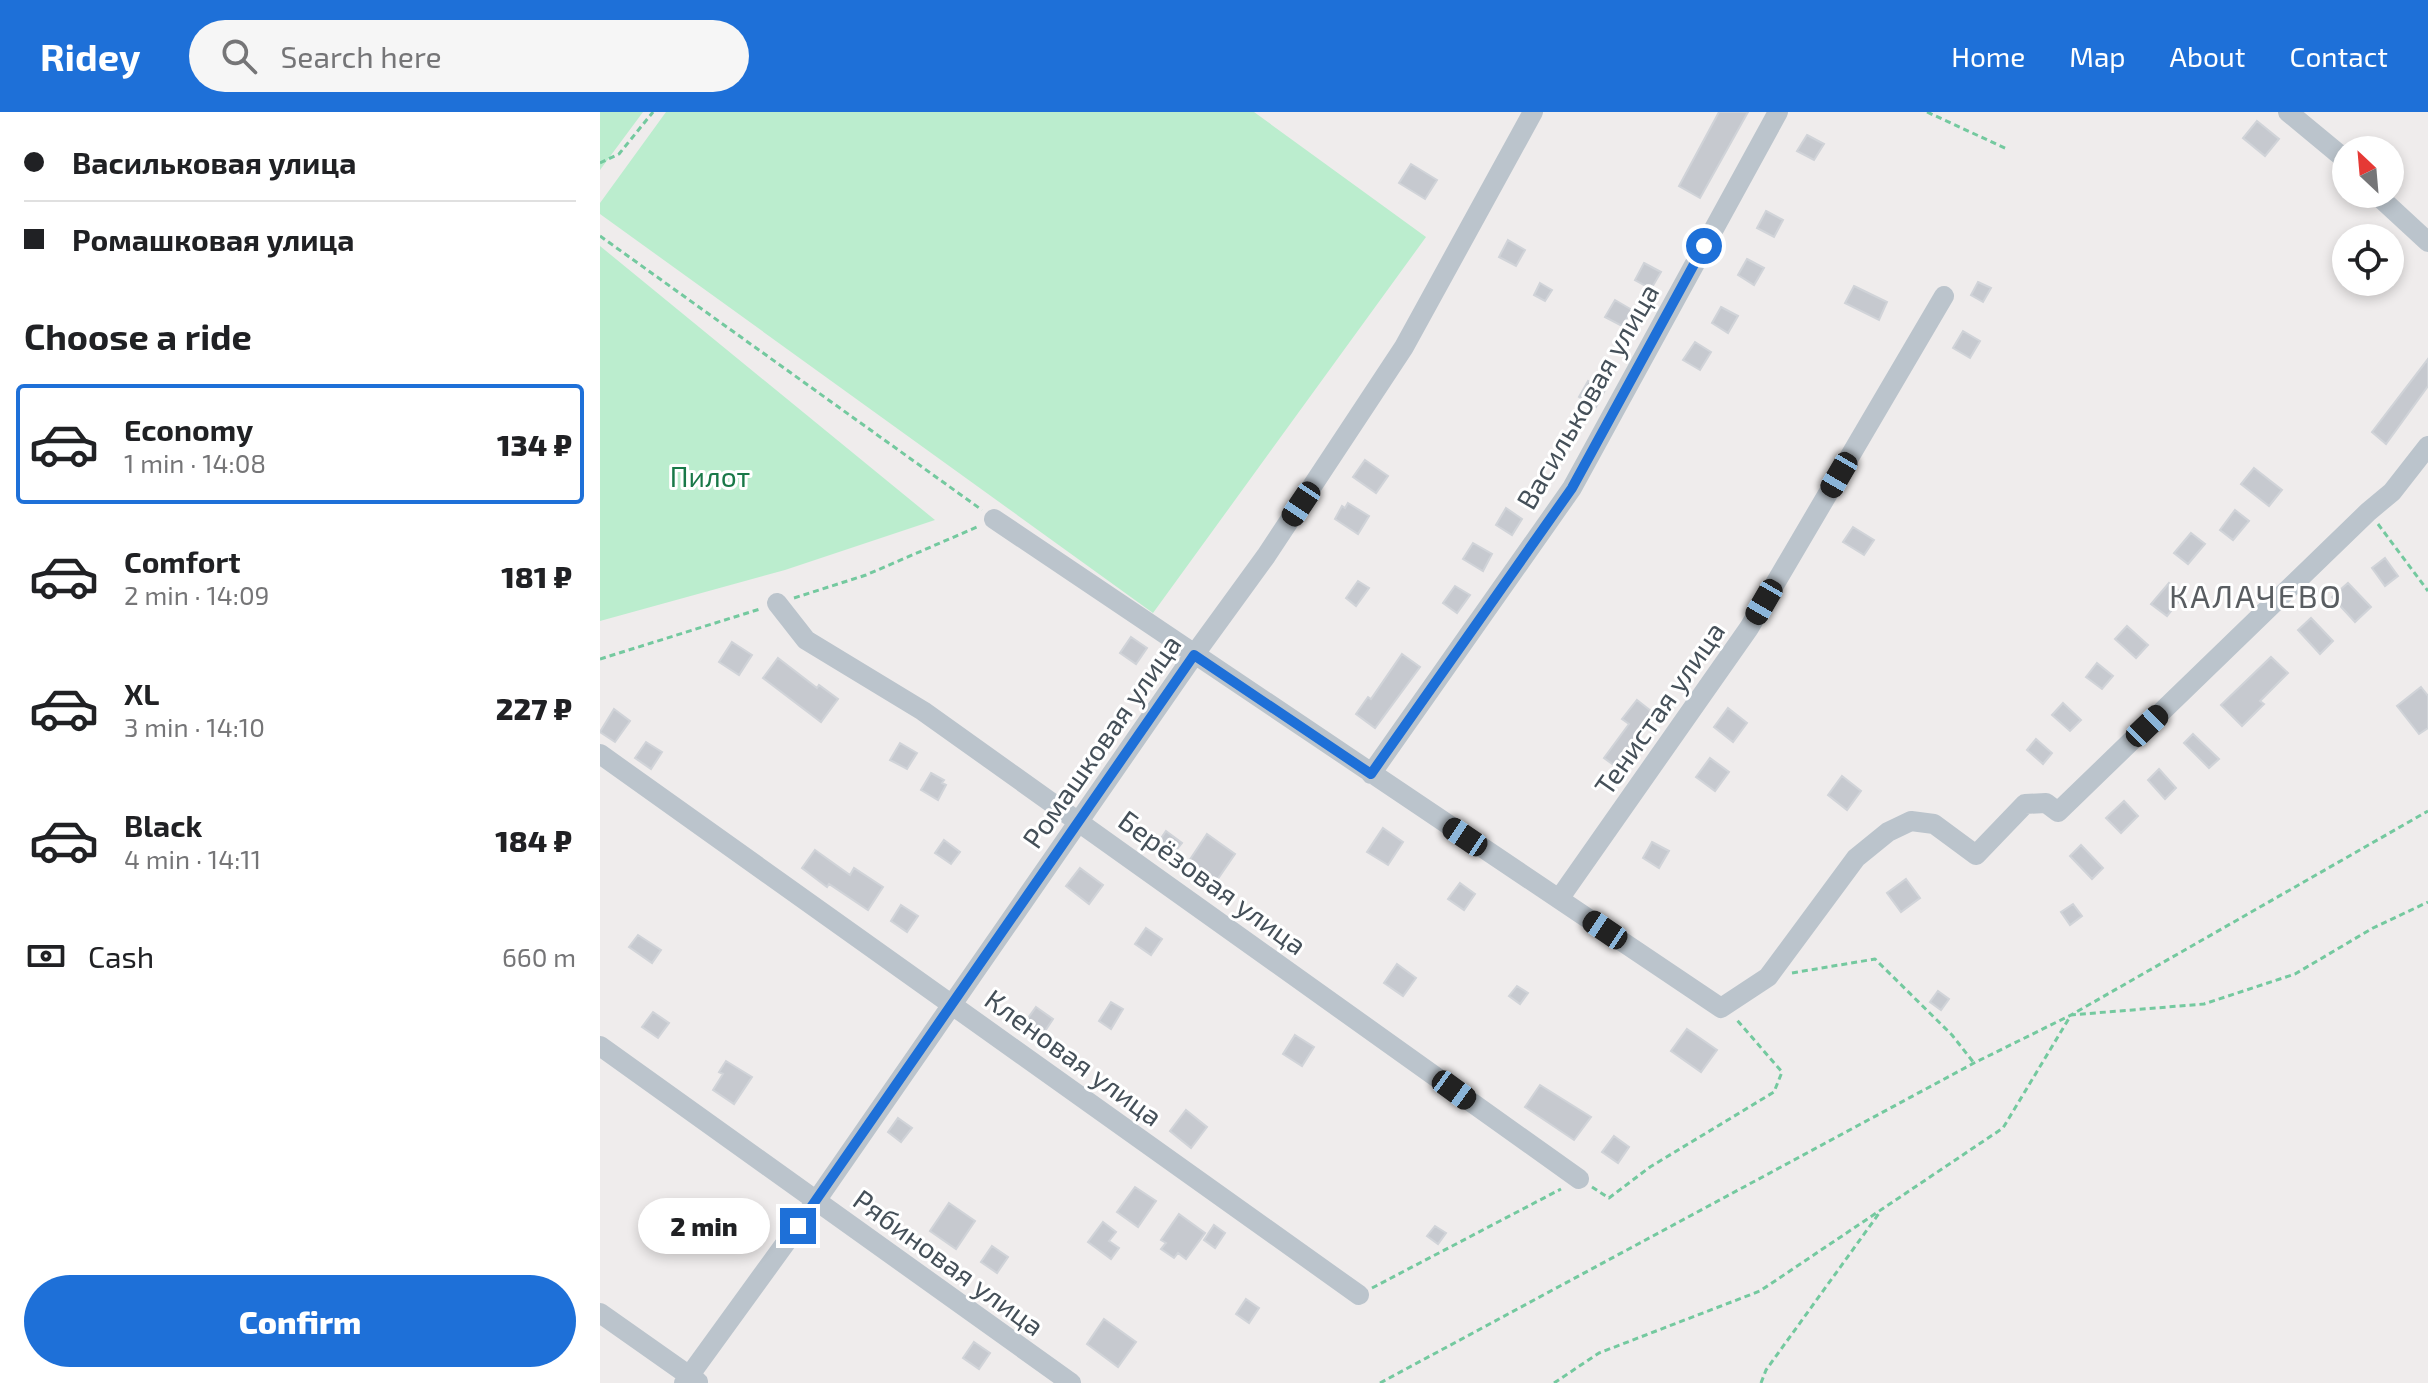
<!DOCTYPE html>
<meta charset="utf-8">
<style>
:root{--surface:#fff;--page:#f6f6f6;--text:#202124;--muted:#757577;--line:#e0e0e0;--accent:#1e70d8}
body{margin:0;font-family:"Exo 2",sans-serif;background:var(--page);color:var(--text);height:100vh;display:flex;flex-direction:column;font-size:30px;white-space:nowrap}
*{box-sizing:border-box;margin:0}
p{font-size:26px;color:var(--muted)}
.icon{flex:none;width:44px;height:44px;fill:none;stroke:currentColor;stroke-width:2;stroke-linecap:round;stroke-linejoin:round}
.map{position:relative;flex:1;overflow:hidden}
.panel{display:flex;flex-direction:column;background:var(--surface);width:600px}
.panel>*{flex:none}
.banner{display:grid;align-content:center;height:176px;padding:0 24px;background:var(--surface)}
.needle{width:52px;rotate:334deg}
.fabs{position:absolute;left:1732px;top:24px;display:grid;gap:16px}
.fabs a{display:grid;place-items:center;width:72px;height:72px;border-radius:50%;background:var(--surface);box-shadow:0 4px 12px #0003;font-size:40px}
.end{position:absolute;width:36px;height:36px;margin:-18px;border:10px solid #1e70d8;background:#fff;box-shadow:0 0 0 4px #fff}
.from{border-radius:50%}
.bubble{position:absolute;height:56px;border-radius:28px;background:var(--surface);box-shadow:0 4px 12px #0003;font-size:26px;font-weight:800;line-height:56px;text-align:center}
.car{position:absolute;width:24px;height:48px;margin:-24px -12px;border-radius:10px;box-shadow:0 0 6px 2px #0007;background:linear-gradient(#222 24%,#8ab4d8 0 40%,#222 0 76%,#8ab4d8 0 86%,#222 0)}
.banner b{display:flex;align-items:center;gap:28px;height:76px;font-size:30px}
.banner b+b{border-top:2px solid var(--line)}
.banner i{width:20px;height:20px;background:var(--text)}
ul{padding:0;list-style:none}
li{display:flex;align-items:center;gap:24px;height:120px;margin:0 16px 12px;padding:0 8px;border:4px solid transparent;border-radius:8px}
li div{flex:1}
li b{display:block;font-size:30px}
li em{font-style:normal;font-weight:800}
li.active{border-color:var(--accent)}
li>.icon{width:72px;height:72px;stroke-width:1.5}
h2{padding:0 24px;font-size:36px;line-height:96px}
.pay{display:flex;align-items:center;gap:20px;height:88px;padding:0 24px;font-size:30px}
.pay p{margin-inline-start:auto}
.primary-button{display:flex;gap:16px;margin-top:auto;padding:16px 24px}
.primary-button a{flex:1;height:92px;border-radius:48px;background:var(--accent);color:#fff;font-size:32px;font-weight:800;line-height:92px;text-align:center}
header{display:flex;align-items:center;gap:48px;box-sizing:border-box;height:112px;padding:0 40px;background:var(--accent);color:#fff}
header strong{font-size:38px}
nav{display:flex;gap:44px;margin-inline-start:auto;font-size:28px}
.search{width:560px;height:72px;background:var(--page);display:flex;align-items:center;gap:20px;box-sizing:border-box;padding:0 28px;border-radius:44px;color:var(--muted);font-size:30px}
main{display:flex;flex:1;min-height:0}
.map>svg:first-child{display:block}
</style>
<header>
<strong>Ridey</strong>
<div class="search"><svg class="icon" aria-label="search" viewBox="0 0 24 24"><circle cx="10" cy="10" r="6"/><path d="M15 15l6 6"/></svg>Search here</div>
<nav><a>Home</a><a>Map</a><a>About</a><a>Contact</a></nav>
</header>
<main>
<section class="panel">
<div class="banner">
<b><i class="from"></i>Васильковая улица</b>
<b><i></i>Ромашковая улица</b>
</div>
<h2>Choose a ride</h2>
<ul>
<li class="active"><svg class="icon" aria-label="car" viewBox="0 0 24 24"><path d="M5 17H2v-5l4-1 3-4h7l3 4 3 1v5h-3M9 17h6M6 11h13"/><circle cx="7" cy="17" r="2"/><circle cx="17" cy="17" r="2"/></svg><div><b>Economy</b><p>1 min · 14:08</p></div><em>134 ₽</em></li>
<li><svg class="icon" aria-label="car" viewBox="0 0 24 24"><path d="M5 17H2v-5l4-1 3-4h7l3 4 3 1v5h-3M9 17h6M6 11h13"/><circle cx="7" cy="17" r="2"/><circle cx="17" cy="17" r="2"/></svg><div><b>Comfort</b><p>2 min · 14:09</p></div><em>181 ₽</em></li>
<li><svg class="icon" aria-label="car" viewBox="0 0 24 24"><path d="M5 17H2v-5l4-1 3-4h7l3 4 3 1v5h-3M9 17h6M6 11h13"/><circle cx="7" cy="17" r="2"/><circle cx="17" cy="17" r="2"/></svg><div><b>XL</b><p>3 min · 14:10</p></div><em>227 ₽</em></li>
<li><svg class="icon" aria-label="car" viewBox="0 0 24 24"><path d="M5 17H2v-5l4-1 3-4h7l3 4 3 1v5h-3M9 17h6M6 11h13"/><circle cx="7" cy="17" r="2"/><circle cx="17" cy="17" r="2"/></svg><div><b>Black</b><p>4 min · 14:11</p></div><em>184 ₽</em></li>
</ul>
<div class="pay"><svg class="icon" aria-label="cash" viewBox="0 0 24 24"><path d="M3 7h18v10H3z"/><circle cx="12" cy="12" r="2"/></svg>Cash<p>660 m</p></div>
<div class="primary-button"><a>Confirm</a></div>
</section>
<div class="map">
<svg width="1828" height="1271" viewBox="0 0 1828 1271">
<rect width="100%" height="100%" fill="#efecec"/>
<!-- green -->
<path fill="#bbedce" d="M0,0H43L0,58Z
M66,0H654L826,125L553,501L0,102V91Z
M0,134L335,408L185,458L0,509Z"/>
<!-- building -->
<path fill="#c6c9cf" stroke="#d0d3d8" stroke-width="2" d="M1119,0H1148L1100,86L1079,74Z
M1657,9L1679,27L1665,44L1643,26Z
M1207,23L1224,32L1214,48L1197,39Z
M811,52L837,68L825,87L799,71Z
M1166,99L1183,108L1174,125L1157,116Z
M908,128L925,138L916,154L899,145Z
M1147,147L1164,156L1154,173L1138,163Z
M1044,151L1061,160L1051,177L1035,168Z
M1378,170L1391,176L1383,190L1371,183Z
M940,171L952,178L945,189L934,183Z
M1254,174L1287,190L1279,208L1245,191Z
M1015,188L1032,198L1022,214L1005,205Z
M1121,195L1138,204L1128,221L1112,211Z
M1363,219L1380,229L1370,246L1353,236Z
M1095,230L1111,240L1100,258L1083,248Z
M1828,247V274L1786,332L1772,320Z
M988,269L1005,278L996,295L979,285Z
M765,348L788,364L776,381L753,365Z
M1654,356L1682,378L1669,394L1641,372Z
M748,391L769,404L758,422L735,407L742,394L745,396Z
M906,396L922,407L912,423L896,413Z
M1635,398L1649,409L1633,428L1620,418Z
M1253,415L1274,428L1264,443L1243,430Z
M1591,421L1605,432L1588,452L1574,441Z
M873,431L892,442L883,459L863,447Z
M1785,446L1798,464L1785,474L1772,456Z
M758,469L769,476L756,494L746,486Z
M1569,471L1584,483L1567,504L1551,492Z
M1748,471L1771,495L1755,510L1732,485Z
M855,474L870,483L857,501L843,491Z
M1711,506L1733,529L1720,542L1698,518Z
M1527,514L1548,533L1536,546L1515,527Z
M531,525L547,536L536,552L520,541Z
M132,530L152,543L139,563L119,550Z
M802,542L820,555L775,616L756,602L768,585L771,587Z
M1671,545L1688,561L1660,589L1664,592L1642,614L1621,593Z
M178,546L217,576L219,573L238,587L221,610L163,566Z
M1497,551L1513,564L1502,577L1486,565Z
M1821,575L1828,584V616L1819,622L1797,594Z
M1037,588L1056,603L1028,640L1031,642L1019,657L1004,646L1029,612L1022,607Z
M1463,591L1481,608L1470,619L1452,603Z
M1128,596L1147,611L1133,630L1114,615Z
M14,597L30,609L15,630L0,620Z
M1593,622L1619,647L1609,656L1584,631Z
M1436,627L1452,641L1443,652L1427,638Z
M46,630L62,640L51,657L35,646Z
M300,631L317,641L307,657L290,648Z
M1110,646L1129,660L1115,679L1096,665Z
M1559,657L1576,676L1565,687L1548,668Z
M331,661L344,668L342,671L346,673L338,688L321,678Z
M1242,664L1261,679L1247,698L1228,683Z
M1524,689L1538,704L1521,721L1506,706Z
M783,716L803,730L788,753L767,740Z
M566,719L582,731L570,746L555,735Z
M607,722L635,742L617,768L589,749Z
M344,728L360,740L351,752L335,741Z
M1052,730L1069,739L1059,756L1043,746Z
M1481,733L1503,756L1492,767L1470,744Z
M215,738L250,763L254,756L283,775L268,798L229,772L227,775L202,756Z
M480,756L503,773L489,792L466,774Z
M1306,767L1320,786L1301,800L1287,781Z
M860,771L875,782L864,798L848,787Z
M1473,792L1482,804L1470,813L1461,800Z
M301,793L318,804L307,820L291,809Z
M546,816L562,827L551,843L535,832Z
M38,823L61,838L52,851L29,835Z
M797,852L816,866L803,884L784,871Z
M917,874L928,881L920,892L909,884Z
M1338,879L1349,887L1341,898L1330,890Z
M511,890L523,897L511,917L499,909Z
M436,895L453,907L441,925L423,913Z
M53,900L69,911L58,926L42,915Z
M1087,917L1117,938L1101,960L1071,939Z
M695,923L714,935L702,954L683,942Z
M126,949L152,965L134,992L113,978L123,962L119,960Z
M940,973L991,1005L974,1028L925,995Z
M586,998L607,1015L591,1036L570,1019Z
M298,1006L312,1016L301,1030L288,1020Z
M1014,1024L1029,1035L1018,1051L1002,1040Z
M535,1075L556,1089L538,1115L517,1100Z
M349,1091L375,1109L356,1137L330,1119Z
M579,1102L605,1121L586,1147L578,1141L574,1146L561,1137L566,1131L561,1128Z
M503,1110L516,1120L509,1129L519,1136L511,1147L488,1130Z
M614,1113L625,1121L615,1136L604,1128Z
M835,1114L846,1121L838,1132L827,1124Z
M392,1134L408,1145L397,1161L381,1150Z
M646,1187L659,1196L649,1211L636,1202Z
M504,1207L536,1230L518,1255L487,1232Z
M374,1230L390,1241L379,1257L363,1246Z"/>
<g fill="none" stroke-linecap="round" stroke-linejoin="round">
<!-- path -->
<path stroke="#74c99f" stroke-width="3" stroke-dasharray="6 4" stroke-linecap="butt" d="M1327,0L1407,37
M0,51L19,42L53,0
M0,124L382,398
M1778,412L1828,479
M194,486L266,463L377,415
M0,547L160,497
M1192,861L1275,847L1352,923L1374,951
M992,1075L1009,1086L1050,1055L1174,980L1182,960L1137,908
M772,1176L961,1077
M780,1271L1374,951L1471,903L1828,699
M954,1271L999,1241L1160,1179L1403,1016L1471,903L1604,892L1695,862L1773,816L1828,790
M1161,1271L1166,1258L1280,1100"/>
<!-- minor -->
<path stroke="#bbc4cc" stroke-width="20" d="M1688,0L1746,48
M1776,82L1828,130
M394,407L1121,896L1168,865L1256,746L1288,720L1311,709L1334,712L1376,743L1425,692L1446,691L1458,700L1768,400L1792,380L1828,334
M177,491L206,528L323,599L979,1067
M0,642L759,1183
M771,662L972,376L1178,0
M959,787L1149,516L1344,184
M0,934L471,1271
M0,1201L98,1270
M84,1271L216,1089L594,543L666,444L804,235L933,0"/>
</g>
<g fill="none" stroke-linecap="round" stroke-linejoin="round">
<!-- route -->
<path stroke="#1e70d8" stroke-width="10" d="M198,1114L594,543L771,662L972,376L1104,134"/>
</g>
<g text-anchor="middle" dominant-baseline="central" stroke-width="6" stroke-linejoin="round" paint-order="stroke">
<!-- street labels -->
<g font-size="28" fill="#455059" stroke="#fff">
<text transform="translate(987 284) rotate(-60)">Васильковая улица</text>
<text transform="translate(1059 596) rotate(-55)">Тенистая улица</text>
<text transform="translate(501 629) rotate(-55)">Ромашковая улица</text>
<text transform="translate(613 770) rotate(36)">Берёзовая улица</text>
<text transform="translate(474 945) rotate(36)">Кленовая улица</text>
<text transform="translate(349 1150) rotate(36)">Рябиновая улица</text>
</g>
<!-- park labels -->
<g font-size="28" fill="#197848" stroke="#fff">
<text x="110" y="364">Пилот</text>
</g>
<!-- quarter labels -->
<g font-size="32" letter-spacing="2" fill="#595d61" stroke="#fff">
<text x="1656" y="483">КАЛАЧЕВО</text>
</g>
</g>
</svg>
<div class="fabs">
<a><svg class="needle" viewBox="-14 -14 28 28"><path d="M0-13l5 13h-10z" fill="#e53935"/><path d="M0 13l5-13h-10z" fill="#757577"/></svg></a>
<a><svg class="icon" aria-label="locate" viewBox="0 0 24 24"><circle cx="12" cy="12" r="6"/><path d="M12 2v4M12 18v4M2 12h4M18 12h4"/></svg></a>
</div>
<i class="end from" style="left:1104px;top:134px"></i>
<i class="end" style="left:198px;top:1114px"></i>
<div class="bubble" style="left:38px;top:1086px;width:132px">2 min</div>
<i class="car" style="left:1239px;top:363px;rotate:210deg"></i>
<i class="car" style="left:701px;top:392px;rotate:214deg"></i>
<i class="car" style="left:1164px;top:490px;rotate:210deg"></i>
<i class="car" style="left:1547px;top:614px;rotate:46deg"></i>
<i class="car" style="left:865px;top:725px;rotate:304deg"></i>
<i class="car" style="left:1005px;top:818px;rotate:304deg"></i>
<i class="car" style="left:854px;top:978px;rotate:126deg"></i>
</div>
</main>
